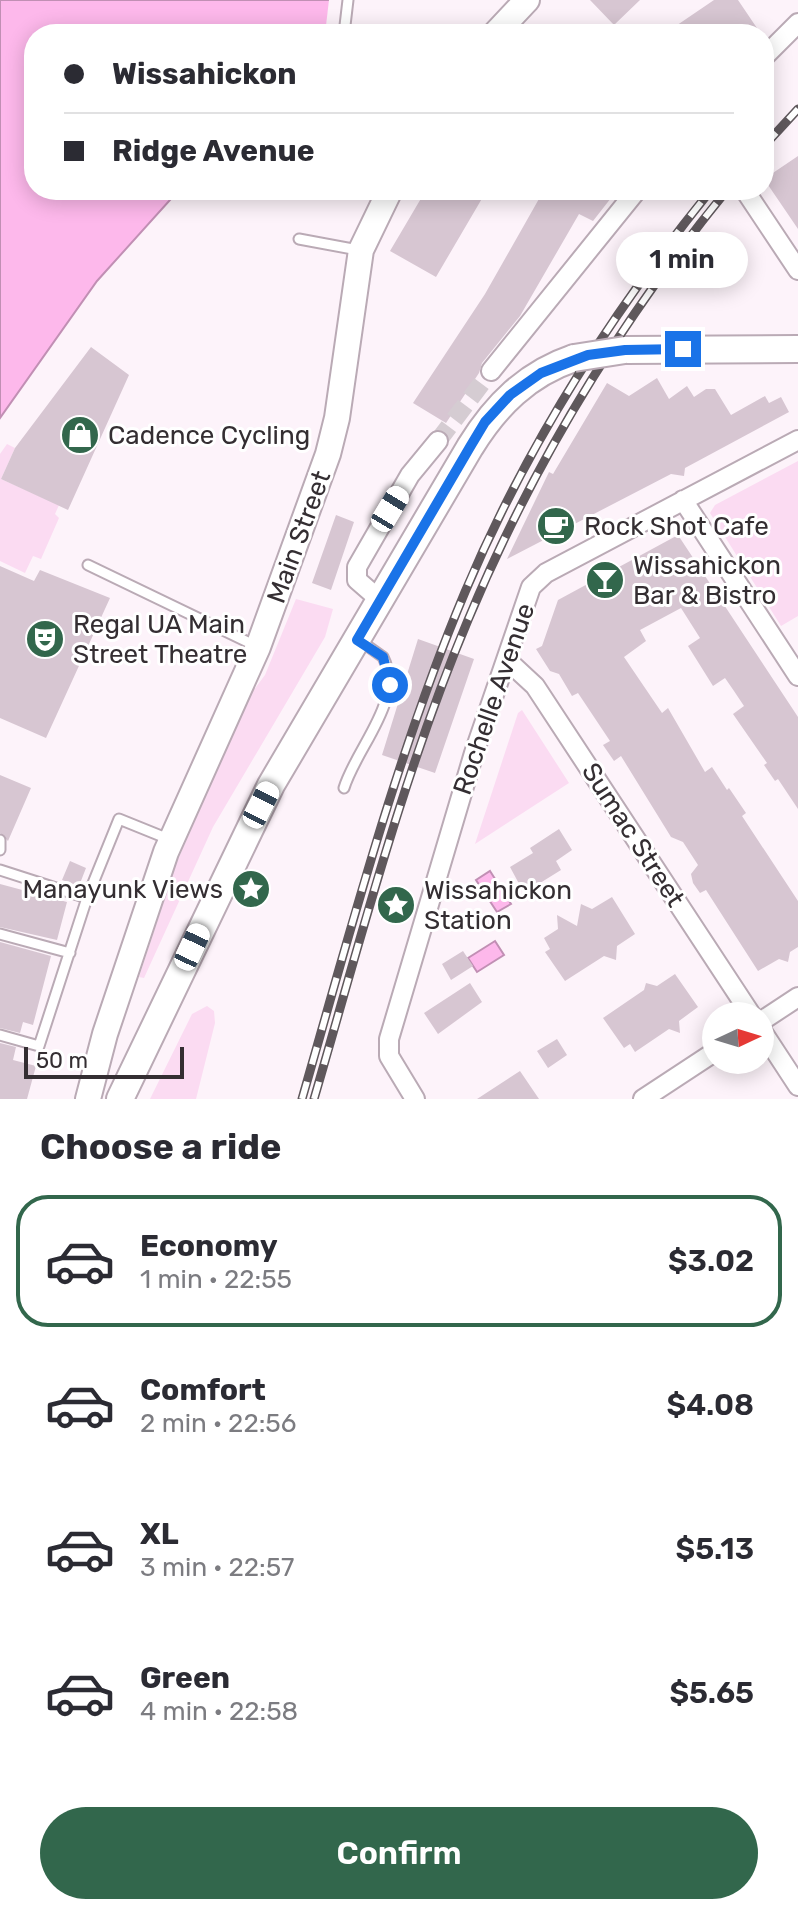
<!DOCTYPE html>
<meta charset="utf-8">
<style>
:root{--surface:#fff;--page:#f2f2f3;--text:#2b2b33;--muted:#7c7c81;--line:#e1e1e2;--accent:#32674c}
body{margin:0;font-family:Rubik,sans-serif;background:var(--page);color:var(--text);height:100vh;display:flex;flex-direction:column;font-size:30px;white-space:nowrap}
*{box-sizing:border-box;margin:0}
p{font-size:26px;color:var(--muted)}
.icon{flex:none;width:44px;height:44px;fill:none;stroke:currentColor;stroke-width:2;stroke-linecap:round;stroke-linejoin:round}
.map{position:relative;height:1099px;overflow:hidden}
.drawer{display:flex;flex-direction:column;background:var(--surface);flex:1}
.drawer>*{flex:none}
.guide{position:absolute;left:24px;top:24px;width:750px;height:176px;border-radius:32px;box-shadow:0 4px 20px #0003;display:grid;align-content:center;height:176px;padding:0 40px;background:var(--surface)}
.needle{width:52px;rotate:86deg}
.controls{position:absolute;left:702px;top:1002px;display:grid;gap:16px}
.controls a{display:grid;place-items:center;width:72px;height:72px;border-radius:50%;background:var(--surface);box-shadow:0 4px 20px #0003;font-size:40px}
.scale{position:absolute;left:24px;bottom:20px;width:160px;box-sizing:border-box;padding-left:8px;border:4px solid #342e32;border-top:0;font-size:22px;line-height:28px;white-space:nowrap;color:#342e32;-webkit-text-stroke:6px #fff;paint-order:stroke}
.end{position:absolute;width:36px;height:36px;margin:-18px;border:10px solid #1a73e8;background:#fff;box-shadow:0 0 0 4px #fff}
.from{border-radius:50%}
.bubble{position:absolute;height:56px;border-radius:28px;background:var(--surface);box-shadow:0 4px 20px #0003;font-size:26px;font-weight:600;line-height:56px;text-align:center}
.car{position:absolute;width:24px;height:48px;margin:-24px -12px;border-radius:10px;box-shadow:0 0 6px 2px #0007;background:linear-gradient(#fff 24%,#345 0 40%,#fff 0 76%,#345 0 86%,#fff 0)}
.guide b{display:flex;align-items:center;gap:28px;height:76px;font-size:30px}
.guide b+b{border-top:2px solid var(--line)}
.guide i{width:20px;height:20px;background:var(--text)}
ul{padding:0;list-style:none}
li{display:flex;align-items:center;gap:24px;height:132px;margin:0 16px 12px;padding:0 24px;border:4px solid transparent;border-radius:32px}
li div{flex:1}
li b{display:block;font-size:30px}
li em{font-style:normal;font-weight:600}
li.active{border-color:var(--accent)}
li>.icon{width:72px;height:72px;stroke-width:1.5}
h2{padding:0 40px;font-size:36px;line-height:96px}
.cta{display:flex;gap:16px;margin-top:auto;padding:16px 40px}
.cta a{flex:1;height:92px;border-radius:48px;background:var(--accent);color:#fff;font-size:32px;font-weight:600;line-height:92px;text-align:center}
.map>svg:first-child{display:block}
</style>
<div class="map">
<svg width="798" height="1099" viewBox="0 0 798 1099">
<rect width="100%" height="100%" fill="#fdf3fa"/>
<!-- green -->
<path fill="#fbdbf2" d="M7,444L15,448L1,479L59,505L55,514L59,518L41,559L33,556L25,573L0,561V454Z
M798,461V616L781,626L710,513L715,505Z
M296,599L333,609L325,637L213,827L144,978L139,977L176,864L250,695L265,675Z
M522,710L569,783L475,844L518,713Z
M207,1006L214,1011L215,1023L196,1099H150L192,1014Z"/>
<!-- water -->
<path fill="#fdb8eb" stroke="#c18fb4" stroke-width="2" d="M0,0H362L326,34H34V190H179L97,281L0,418Z
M490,871L511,904L497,912L476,880Z
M495,941L504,955L477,972L468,958Z"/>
<!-- pier -->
<path fill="#fdf3fa" d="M329,0H366L332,34H325Z"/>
<!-- building -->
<path fill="#d7c6d2" d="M590,0H640L614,25Z
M714,0H738L761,34H664Z
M798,156V229L764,179Z
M426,190H487L436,277L390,251Z
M544,190H597L611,198L593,221L579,214L520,316L482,363L479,373L446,423L413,403L485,294Z
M91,347L129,375L68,510L1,479L15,448Z
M657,378L669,399L687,386L694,397L706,389H715L731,415L765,396L769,403L781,397L789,412L685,468L684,476L671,474L507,559L549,472L553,474L607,383L629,396Z
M336,515L354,522L331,590L312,583Z
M678,535L798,717V809L778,779L775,781L764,765L767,763L733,714L744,706L734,691L725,678L713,686L688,646L700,638L681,608L640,630L646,641L624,657L662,713L668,708L705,772L712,767L727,790L729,788L746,813L742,816L798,901V947L790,952L788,962L779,959L758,971L706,890L700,893L693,883L691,874L698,865L683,842L671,837L621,756L614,761L603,745L610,741L578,693L572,696L559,674L550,671L536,649L542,646L558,600Z
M0,566L34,581L40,570L110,598L46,738L0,718Z
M418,639L474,659L435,773L382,755Z
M0,775L31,788L8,841L0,833Z
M559,829L572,850L556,861L561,870L524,893L510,867L533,853L530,848Z
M70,861L86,868L79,886L62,880Z
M0,884L67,902L57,940L0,927Z
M612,897L635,934L617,946L616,960L604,956L565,981L545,952L550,949L544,938L558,929L557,915L577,926L581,904L592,909Z
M0,942L51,956L33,1025L23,1022L20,1033L0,1028Z
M463,951L473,966L451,980L442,964Z
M675,974L698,1007L679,1021L680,1033L669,1029L635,1052L630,1044L624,1048L603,1018L644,990L646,983L657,986Z
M470,983L482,1002L438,1034L424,1013Z
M557,1039L567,1055L548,1068L537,1051Z
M0,1043L16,1047L13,1060L36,1066L27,1099H0Z
M520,1071L539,1099H477Z"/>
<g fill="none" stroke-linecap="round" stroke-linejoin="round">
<!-- minor-tunnel -->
<path stroke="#d5ccd2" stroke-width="18" stroke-dasharray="18 9" stroke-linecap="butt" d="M438,441L491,371"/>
<defs>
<path id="service" d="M344,34L348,0
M299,239L358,250
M88,565L258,647
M344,788C357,746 405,700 383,657L359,640
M0,840V850
M0,870L87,898
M0,934L70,953
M0,1035L39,1046L87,898L119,819L171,840"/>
<path id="minor" d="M764,57L798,23
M746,192L798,270
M491,371L637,190
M683,500L798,676
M380,600L357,580V567L410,475L438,441
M507,660L535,686L752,1016
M760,1022L798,997
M760,1028L798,1086
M415,1099L389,1056V1039L474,753L531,587L546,573L798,440
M643,1099L716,1051"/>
<path id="tertiary" d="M495,34L527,0
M88,1099L105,1034L166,852L258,647L328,454L337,418L361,250L390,190"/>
<path id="secondary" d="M625,350L798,349
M120,1099L271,785L470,447C496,405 527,374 574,358"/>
</defs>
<!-- service casing -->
<use href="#service" stroke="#baaab5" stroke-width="13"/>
<!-- minor casing -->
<use href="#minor" stroke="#baaab5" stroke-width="22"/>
<!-- tertiary casing -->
<use href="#tertiary" stroke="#baaab5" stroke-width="28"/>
<!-- secondary casing -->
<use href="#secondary" stroke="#baaab5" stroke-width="30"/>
<!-- service -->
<use href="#service" stroke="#fff" stroke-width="9"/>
<!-- minor -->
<use href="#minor" stroke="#fff" stroke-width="18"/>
<!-- tertiary -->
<use href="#tertiary" stroke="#fff" stroke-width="24"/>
<!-- secondary -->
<use href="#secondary" stroke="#fff" stroke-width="26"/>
<defs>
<path id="rail" d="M764,146L798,109
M302,1099C351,929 396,756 465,592C526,447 612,312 711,190
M314,1099C361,938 403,774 468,620C533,464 621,320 727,190"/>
</defs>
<!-- rail casing -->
<use href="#rail" stroke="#5f585c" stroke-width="9"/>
<!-- rail -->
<use href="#rail" stroke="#fff" stroke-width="6" stroke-dasharray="18" stroke-linecap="butt"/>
<defs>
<path id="secondary-bridge" d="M574,358L625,350"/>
</defs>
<!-- secondary-bridge casing -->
<use href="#secondary-bridge" stroke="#baaab5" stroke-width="30" stroke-linecap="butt"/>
<!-- secondary-bridge -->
<use href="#secondary-bridge" stroke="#fff" stroke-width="26"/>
</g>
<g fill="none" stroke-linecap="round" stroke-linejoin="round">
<!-- route -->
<path stroke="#1a73e8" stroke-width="10" d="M390,685L383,657L357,640L470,447L485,422L510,395L541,373L588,355L625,350L683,349"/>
</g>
<!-- icons -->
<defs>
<symbol id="shop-disc" viewBox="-11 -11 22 22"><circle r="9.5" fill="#32674c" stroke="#fff"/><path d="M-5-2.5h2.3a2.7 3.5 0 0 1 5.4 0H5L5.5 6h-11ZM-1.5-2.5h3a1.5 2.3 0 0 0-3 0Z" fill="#fff"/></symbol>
<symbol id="cafe-disc" viewBox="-11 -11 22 22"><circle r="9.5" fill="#32674c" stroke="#fff"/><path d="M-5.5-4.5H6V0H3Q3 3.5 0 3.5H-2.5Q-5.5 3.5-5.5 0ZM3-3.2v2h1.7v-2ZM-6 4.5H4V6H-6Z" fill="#fff"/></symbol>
<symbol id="bar-disc" viewBox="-11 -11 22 22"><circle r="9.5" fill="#32674c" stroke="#fff"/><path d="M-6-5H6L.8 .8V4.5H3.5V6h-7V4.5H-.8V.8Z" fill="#fff"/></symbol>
<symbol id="theatre-disc" viewBox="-11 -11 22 22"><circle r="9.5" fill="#32674c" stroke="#fff"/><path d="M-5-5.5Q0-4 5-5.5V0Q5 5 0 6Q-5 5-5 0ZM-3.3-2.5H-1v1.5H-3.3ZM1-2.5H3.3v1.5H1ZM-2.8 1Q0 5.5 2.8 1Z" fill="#fff"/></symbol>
<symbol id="sight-disc" viewBox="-11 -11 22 22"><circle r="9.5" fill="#32674c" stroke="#fff"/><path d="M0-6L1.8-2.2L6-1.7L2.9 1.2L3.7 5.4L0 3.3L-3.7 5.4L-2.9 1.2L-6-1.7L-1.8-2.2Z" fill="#fff"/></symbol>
</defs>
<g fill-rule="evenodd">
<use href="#shop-disc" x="58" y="413" width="44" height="44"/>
<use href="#cafe-disc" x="534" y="504" width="44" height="44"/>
<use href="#bar-disc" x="583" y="558" width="44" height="44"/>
<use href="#theatre-disc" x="23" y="617" width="44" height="44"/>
<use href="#sight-disc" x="229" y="867" width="44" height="44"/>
<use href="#sight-disc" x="374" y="883" width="44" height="44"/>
</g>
<g text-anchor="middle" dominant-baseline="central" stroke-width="6" stroke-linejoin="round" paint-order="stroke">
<!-- poi labels -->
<g font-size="26" fill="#342e32" stroke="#fff" text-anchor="start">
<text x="108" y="435">Cadence Cycling</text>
<text x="584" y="526">Rock Shot Cafe</text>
<text x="633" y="565">Wissahickon<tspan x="633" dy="30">Bar &amp; Bistro</tspan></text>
<text x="73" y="624">Regal UA Main<tspan x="73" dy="30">Street Theatre</tspan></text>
<text x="223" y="889" text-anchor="end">Manayunk Views</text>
<text x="424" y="890">Wissahickon<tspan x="424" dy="30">Station</tspan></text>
</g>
<!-- street labels -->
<g font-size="26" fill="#342e32" stroke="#fff">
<text transform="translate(299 537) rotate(-70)">Main Street</text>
<text transform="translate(494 699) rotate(-71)">Rochelle Avenue</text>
<text transform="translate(633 835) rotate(57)">Sumac Street</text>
</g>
</g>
</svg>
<div class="controls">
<a><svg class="needle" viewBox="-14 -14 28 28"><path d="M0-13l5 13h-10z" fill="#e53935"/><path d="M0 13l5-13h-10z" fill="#7c7c81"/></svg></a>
</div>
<div class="scale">50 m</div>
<i class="end from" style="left:390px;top:685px"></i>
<i class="end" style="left:683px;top:349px"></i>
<div class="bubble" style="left:616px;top:232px;width:132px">1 min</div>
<i class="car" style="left:390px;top:509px;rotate:31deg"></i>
<i class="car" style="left:261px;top:805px;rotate:27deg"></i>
<i class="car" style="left:192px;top:947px;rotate:25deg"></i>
<div class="guide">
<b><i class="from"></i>Wissahickon</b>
<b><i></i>Ridge Avenue</b>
</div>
</div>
<section class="drawer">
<h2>Choose a ride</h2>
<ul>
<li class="active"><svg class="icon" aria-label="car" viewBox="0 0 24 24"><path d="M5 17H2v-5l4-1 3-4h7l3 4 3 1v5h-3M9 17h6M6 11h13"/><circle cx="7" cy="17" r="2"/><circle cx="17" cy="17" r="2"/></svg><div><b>Economy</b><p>1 min · 22:55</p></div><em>$3.02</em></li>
<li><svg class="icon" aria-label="car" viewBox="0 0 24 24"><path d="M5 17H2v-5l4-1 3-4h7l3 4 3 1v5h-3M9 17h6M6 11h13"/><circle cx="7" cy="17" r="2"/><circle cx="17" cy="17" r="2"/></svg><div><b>Comfort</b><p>2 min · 22:56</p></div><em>$4.08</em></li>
<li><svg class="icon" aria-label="car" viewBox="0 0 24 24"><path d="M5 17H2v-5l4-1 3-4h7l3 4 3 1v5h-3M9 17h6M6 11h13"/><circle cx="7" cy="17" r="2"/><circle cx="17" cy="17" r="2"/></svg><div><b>XL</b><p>3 min · 22:57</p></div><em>$5.13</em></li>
<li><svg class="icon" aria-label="car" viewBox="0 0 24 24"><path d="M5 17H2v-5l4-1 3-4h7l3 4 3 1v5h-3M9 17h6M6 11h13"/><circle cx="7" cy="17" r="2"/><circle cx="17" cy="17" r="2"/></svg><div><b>Green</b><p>4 min · 22:58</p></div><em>$5.65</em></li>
</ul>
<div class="cta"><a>Confirm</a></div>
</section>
